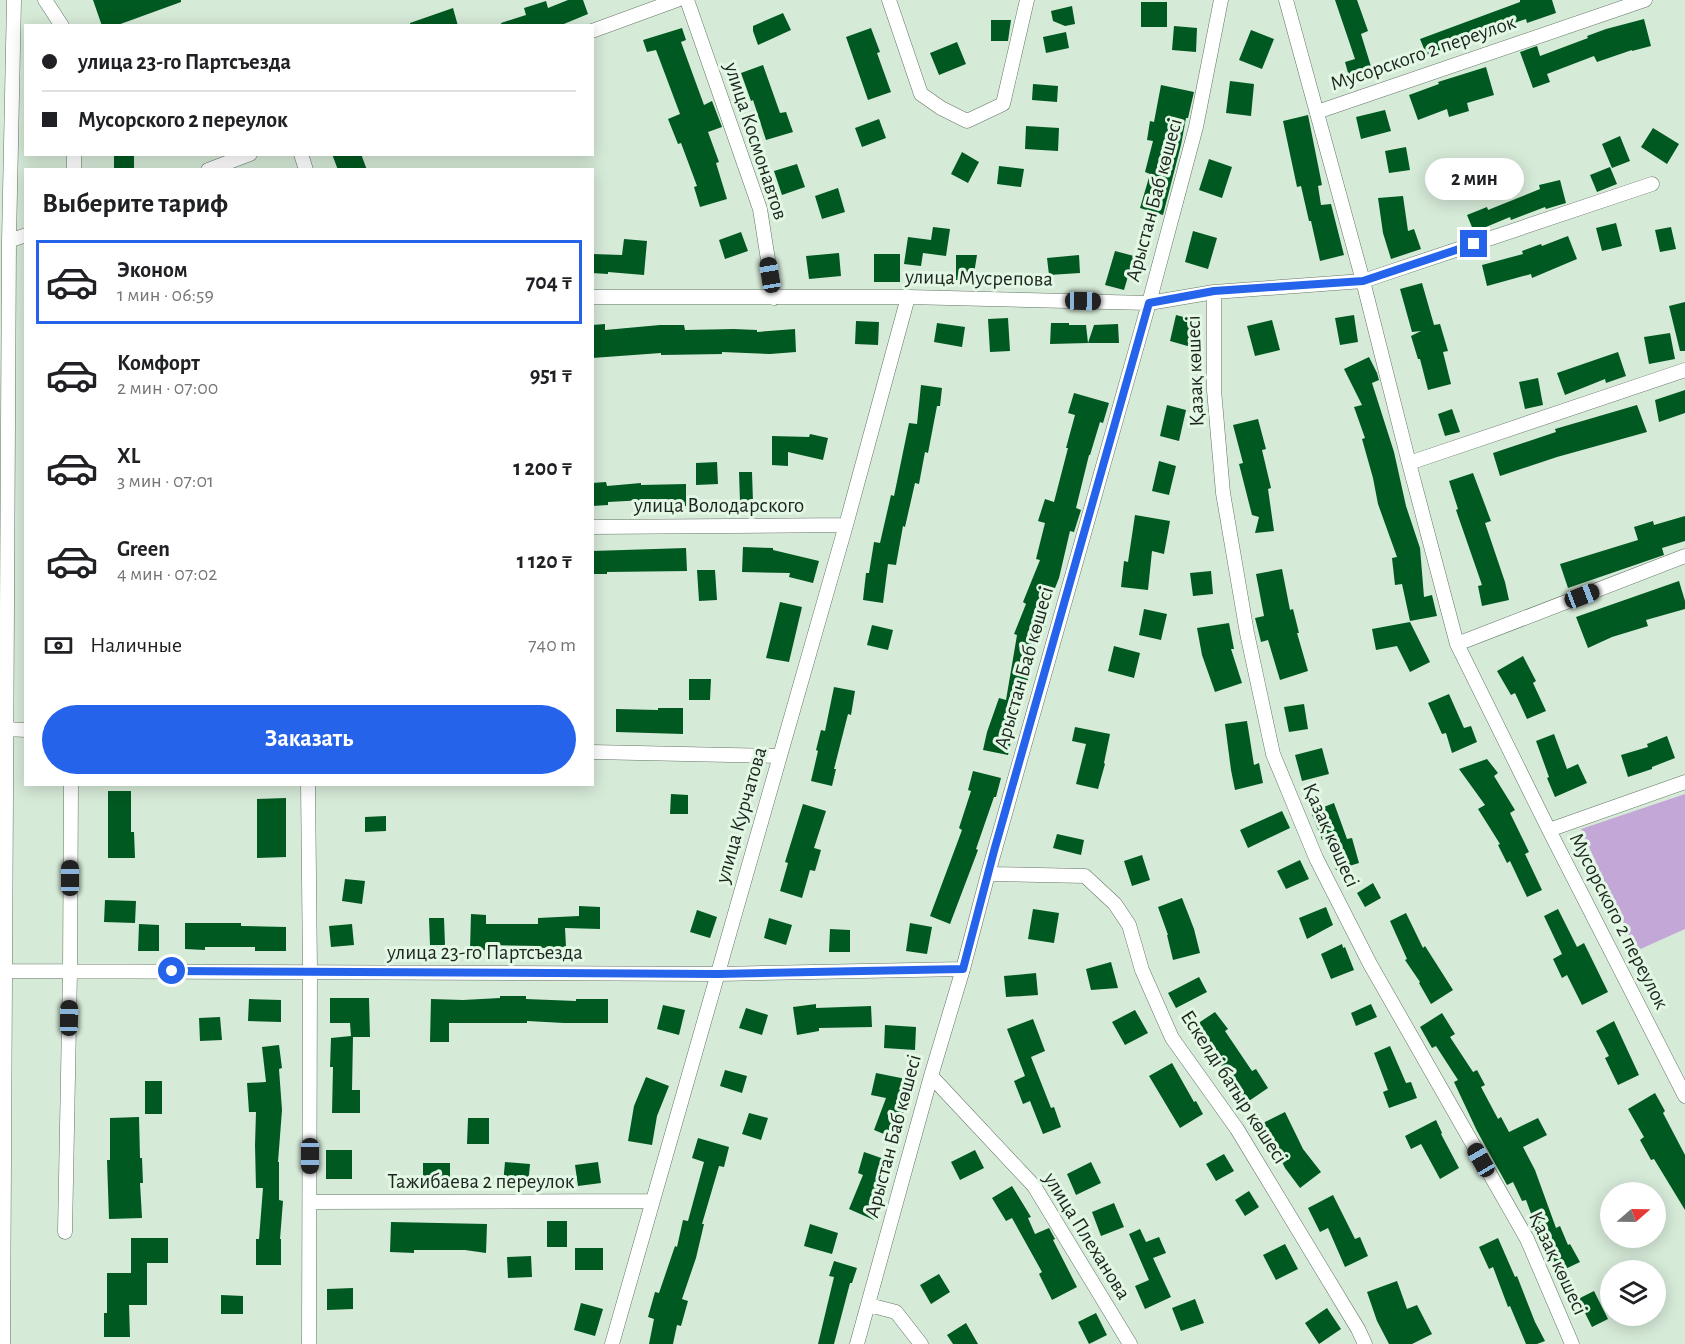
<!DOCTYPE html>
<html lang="ru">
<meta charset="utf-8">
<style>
:root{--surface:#fff;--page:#f2f2f2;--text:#202124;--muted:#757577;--line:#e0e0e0;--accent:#2563eb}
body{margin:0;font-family:"Alegreya Sans",sans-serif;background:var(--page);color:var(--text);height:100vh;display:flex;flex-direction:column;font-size:22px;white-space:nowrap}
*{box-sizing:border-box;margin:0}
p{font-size:20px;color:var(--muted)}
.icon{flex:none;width:33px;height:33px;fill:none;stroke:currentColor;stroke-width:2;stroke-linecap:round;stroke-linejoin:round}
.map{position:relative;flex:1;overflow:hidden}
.side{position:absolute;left:24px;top:168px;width:570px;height:618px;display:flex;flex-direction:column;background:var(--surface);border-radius:0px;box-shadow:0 3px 15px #0003}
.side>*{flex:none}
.banner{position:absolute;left:24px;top:24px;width:570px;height:132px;border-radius:0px;box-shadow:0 3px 15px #0003;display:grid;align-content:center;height:132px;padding:0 18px;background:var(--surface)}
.needle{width:39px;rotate:70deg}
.buttons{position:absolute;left:1600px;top:1182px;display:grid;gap:12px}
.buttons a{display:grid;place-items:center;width:66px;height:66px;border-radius:50%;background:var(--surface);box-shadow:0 3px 15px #0003;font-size:30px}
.end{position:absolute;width:27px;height:27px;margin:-14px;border:8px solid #2563eb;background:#fff;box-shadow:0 0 0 3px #fff}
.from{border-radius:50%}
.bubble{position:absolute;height:42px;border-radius:21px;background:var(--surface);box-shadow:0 3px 15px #0003;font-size:20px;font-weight:600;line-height:42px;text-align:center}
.car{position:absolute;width:18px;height:36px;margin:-18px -9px;border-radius:8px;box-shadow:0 0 4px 2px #0007;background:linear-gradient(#222 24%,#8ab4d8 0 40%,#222 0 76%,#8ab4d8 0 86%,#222 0)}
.banner b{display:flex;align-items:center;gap:21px;height:57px;font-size:22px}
.banner b+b{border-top:2px solid var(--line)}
.banner i{width:15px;height:15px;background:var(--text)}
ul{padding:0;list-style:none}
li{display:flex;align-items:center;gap:18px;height:84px;margin:0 12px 9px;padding:0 6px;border:3px solid transparent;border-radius:0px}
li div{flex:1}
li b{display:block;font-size:22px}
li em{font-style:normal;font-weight:600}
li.selected{border-color:var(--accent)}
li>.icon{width:54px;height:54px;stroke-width:1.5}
h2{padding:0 18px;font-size:27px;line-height:72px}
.pay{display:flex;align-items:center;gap:15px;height:66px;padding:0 18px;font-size:22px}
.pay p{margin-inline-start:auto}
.button{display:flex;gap:12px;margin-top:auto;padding:12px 18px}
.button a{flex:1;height:69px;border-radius:36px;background:var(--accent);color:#fff;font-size:24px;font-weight:600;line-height:69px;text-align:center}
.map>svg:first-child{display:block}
</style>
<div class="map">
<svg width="1685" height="1344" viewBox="0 0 1685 1344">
<rect width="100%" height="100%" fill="#d6ead8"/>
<!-- green -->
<path fill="#c3a7d7" d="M1685,794V929L1636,951L1581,829Z"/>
<!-- building -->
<path fill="#005920" d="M93,0H181V2L115,26H102Z
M568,0H583L588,14L559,26H502L501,23L526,15L524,8L546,1L548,8Z
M1335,0H1357L1368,31L1361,34L1373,73L1350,80L1345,62L1355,59Z
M1520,0H1552L1556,13L1527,23L1526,19L1499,28V27L1451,44V46L1427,56L1420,39L1520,2Z
M1141,2H1167V27H1141Z
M1072,6L1075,24L1065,26L1053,21L1051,11Z
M453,8L458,26H410V23Z
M783,13L791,30L758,45L753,31V26Z
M1644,19L1651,46L1632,51V50L1597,62L1594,56L1547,74L1550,82L1533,88L1520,52L1537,46L1540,56L1588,38L1587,36L1606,29Z
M991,20H1011L1008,41H991Z
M1174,26L1197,28L1196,52L1172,50Z
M682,28L686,40L681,42L704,105L712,101L722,127L708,132L719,162L716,163L727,199L700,207L694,187L697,186L681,143L678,144L668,119L680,114L656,50L647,52L643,40Z
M871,28L880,52L877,53L891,92L868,100L846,37Z
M1251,30L1274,39L1262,69L1239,60Z
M1066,32L1069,48L1046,53L1043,37Z
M957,42L966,64L939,75L930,53Z
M763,65L780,113L786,112L793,132L766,140L753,100L751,101L741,73Z
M1486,67L1494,95L1467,103L1469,111L1449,117L1447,109L1418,120L1409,95L1439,84L1438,82Z
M1230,81L1254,84L1251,116L1226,113Z
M1033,84L1058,86L1057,102L1032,100Z
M1161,85L1194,92L1188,118H1186L1181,145L1163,215L1140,208L1150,174L1145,172L1153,141L1147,140L1150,121L1154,122Z
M1385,110L1391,131L1361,139L1356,117Z
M1308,115L1322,185L1318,186L1321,205L1331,204L1344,255L1320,261L1311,221H1309L1301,186L1297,187L1283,121Z
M879,119L886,138L862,147L855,128Z
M1026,126L1059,128L1058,151L1025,149Z
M1653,128L1679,144L1667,164L1641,147Z
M1620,136L1630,161L1612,168L1602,144Z
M1406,147L1410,170L1389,173L1385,151Z
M962,152L979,162L968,183L951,174Z
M114,154H134V170H114Z
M332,154H361L367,170H338Z
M1209,159L1232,167L1222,198L1199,190Z
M797,164L805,187L782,195L774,171Z
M999,166L1024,169L1021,187L997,184Z
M1610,167L1617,184L1597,192L1590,175Z
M1560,180L1566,203L1546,209L1545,207L1511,220L1510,217L1474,232L1467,215L1487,207L1488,210L1540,189L1539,185Z
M838,188L845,212L822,219L815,196Z
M1403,196L1408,231L1414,229L1421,249L1391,259L1383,233L1378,198Z
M1616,223L1622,246L1602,251L1596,228Z
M933,227L950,229L946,256L923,253L921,266L904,264L908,237L931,240Z
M1671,227L1676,249L1660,252L1655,230Z
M1193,231L1217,238L1208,269L1185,262Z
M741,232L748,251L725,259L719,240Z
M1568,236L1577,259L1532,278L1531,274L1487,286L1482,265L1523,254L1522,251L1541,244L1542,246Z
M624,239L647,241L644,275L608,272V274L592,273V254L622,255Z
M1115,251L1134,256L1124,290L1105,285Z
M839,253L841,276L809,279L806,256Z
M874,254H900V282H874Z
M956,255H977L973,280H956Z
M1079,255L1080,273L1049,275L1047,258Z
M1422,283L1434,325L1440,324L1448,351L1443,352L1451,384L1428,390L1420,359H1418L1411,336L1421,331L1412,332L1400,289Z
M1685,302V351H1680L1669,306Z
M1176,315L1198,321L1191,347L1170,341Z
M1354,315L1358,342L1340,345L1335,318Z
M1008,318L1010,351L990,352L988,319Z
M1272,320L1280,350L1255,356L1247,326Z
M856,321L879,322L878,345L855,344Z
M937,323L965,327L962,347L934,342Z
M1051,323H1069V325H1086L1088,343L1050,344Z
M605,324V330L660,325H684L685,330L734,329L757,330V332L795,329L796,352L770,354L722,352V354L661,355V353L592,358V325Z
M1118,324L1119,343H1088L1094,325Z
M1670,333L1675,359L1649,364L1644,337Z
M1618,352L1626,376L1606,383L1605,379L1565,395L1557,373Z
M1369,357L1377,373L1379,380L1372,383L1394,452L1406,506L1420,548L1424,597L1432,595L1437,616L1410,621L1402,584L1395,585L1392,558L1397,557L1378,504L1373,478L1362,439L1365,438L1354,407L1362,405L1344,369Z
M1538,378L1543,405L1525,409L1519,382Z
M921,385L942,388L940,406H937L928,453L925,452L919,484L915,483L905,527L903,526L896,565L888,564L883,603L863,600L866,573H869L874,542L880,543L891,495L894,496L909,423L917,424Z
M1685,390V413L1659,422L1655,400Z
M1074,393L1109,403L1103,423L1100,422L1090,455H1089L1076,508L1081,510L1074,532L1070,531L1059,578L1041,623L1046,625L1038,643L1035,642L1026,689L1024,688L1008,736L1012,737L1008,755L983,750L987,732L999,698L1006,700L1017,635L1014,634L1026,604L1023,602L1040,560L1036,559L1045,523L1038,521L1045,499L1054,502L1068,448H1066L1075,415L1068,413Z
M1167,405L1186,410L1179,441L1160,436Z
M1637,405L1647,432L1557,457L1500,476L1493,453L1556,432L1555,429Z
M1452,409L1460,432L1445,436L1438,414Z
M1258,419L1266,449L1262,450L1271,488L1268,489L1274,531L1255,533L1259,517L1252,515L1239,464L1243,463L1233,425Z
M810,434L828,438L823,460L788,452V466L772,465V436L809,437Z
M1159,461L1176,466L1169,495L1152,491Z
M717,462L718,484L696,485V463Z
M739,472H752L753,502H740Z
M1473,473L1491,521L1485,523L1505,582L1509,600L1482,606L1478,586L1482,585L1456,510L1458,509L1449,481Z
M606,482L607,486L641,483V485L686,484V506H664V499L608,502V505L592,506V483Z
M1135,515L1170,521L1164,554L1152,551L1148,590L1121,587L1124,561L1128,562Z
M1685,516V541L1662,548L1664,555L1568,588L1560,564L1638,540L1634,527L1653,521L1654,525Z
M743,547L773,548V550L819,561L813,583L789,577L790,573L742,572Z
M686,548L687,571L607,572V574H592V551Z
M1282,569L1290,610L1293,609L1299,633H1297L1308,671L1280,680L1268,640L1261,642L1255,618L1264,616L1256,574Z
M697,570H715L717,600L699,601Z
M1211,571L1213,594L1193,596L1190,573Z
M1679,581L1685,601V609L1646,620L1648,626L1612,637L1588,648L1576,617Z
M780,602L802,607L789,662L766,658Z
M1144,609L1167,614L1161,640L1139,635Z
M1410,622L1430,662L1410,672L1397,646L1376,650L1372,629Z
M1229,623L1234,649H1231L1242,683L1215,692L1202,655L1197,628Z
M872,625L893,630L888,650L867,645Z
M1114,646L1140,653L1134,678L1108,671Z
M1523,656L1536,681L1533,683L1546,711L1527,719L1515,693L1511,695L1497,671Z
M689,679H711L710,700H689Z
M834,687L855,691L851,715L848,714L834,769H836L832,786L811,781L818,751L816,750L821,730L825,731Z
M1449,694L1464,728L1471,726L1477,742L1452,753L1446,733L1442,734L1428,703Z
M1304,704L1308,729L1289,732L1284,707Z
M658,708H683V734L616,732V709L658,710Z
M1247,721L1254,765L1259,763L1263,783L1235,790L1231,770L1225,724Z
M1075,727L1110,734L1104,763L1105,764L1098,789L1076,784L1086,744L1072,741Z
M1554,734L1567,769L1578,764L1587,783L1555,797L1547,778L1549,777L1536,741Z
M1667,736L1675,758L1652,767V769L1628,777L1621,755L1648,747L1647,744Z
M1322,748L1329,774L1302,781L1295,755Z
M1487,759L1498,773L1494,776L1515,810L1510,813L1529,852L1525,854L1542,890L1527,897L1510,861L1507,863L1498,845L1500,844L1478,809L1485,805L1459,769Z
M973,771L1001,778L996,797H994L976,849L978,850L950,924L930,916L962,830L959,828L971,791L968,790Z
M108,791H131V832H134L135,858H108Z
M671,794L688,795V814H670Z
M286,798V857L257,858V799Z
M1334,803L1347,839L1352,838L1359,863L1336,870L1326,839L1322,840L1311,812Z
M803,804L826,811L814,848L821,850L815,871L810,870L802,898L780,891L788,863L785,862Z
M1282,811L1290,828L1248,848L1240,830Z
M386,816V831L365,832V817Z
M1057,834L1084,840L1081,855L1053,848Z
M1142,855L1150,880L1132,886L1124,861Z
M1300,860L1309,879L1286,889L1277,871Z
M345,879L365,881L362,904L342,901Z
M1373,883L1381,898L1365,907L1357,893Z
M1182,898L1194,929L1200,953L1173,960L1167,935H1168L1158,907Z
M105,900L136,901L135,923L104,922Z
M579,906L600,907V929L565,928L566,947L540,948V946L485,945V950H470L471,914L486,915V924H538V918L579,916Z
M1326,907L1333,925L1307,939L1299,918Z
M1033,909L1059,913L1054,943L1028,939Z
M1558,909L1577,947L1584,943L1608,992L1582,1005L1567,975L1562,978L1553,959L1562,954L1544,916Z
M697,910L717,917L710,938L690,932Z
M1406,913L1423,948L1425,946L1453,990L1431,1004L1419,983L1420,982L1405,960L1407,959L1390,921Z
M429,918H444L445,945H430Z
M769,918L792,925L786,945L764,938Z
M185,923H241V926L286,927V951H255V947H205V950L185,949Z
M910,923L932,927L927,954L906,951Z
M139,924L159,925V951H138Z
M352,924L354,945L331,947L329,926Z
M830,929L850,930V952H829Z
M1342,944L1343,948L1345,947L1354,970L1331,979L1321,954Z
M1111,962L1118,988L1091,990L1086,969Z
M1036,973L1038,995L1006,997L1004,976Z
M1199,977L1207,992L1176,1008L1168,993Z
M500,996H526V999L576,1001V999H608V1023H564L527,1021V1023H449V1042H430L431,999L463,1000L500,998Z
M330,998H369L370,1037H353L352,1090H360V1113H332L333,1067H330L331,1038L351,1036L350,1023H330Z
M249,999L281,1000V1022L248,1021Z
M816,1004V1008L871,1006L872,1027L819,1028V1031L797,1035L793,1007Z
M1371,1004L1377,1017L1356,1026L1351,1013Z
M663,1005L685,1010L679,1035L657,1029Z
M746,1008L768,1015L762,1035L739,1028Z
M1135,1010L1148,1033L1125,1045L1112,1022Z
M1215,1012L1228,1029L1225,1031L1252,1071L1256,1069L1268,1088L1243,1105L1230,1086L1232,1084L1217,1059L1194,1026Z
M1442,1013L1455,1034L1450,1037L1473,1072L1477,1070L1485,1085L1481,1087L1498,1119L1501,1117L1509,1132L1538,1118L1547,1135L1523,1147L1535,1170L1556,1228L1560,1226L1568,1245L1570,1244L1580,1262L1559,1272L1536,1227L1526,1200L1522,1201L1513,1182L1507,1185L1477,1131L1454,1082L1458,1080L1436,1046L1432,1048L1420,1027Z
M220,1017L222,1040L200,1041L199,1018Z
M1033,1019L1045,1051L1031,1057L1051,1108L1054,1107L1061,1127L1043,1134L1030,1101L1023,1104L1014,1081L1025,1076L1007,1029Z
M1614,1021L1639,1075L1618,1085L1605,1058L1609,1056L1596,1031Z
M885,1025L916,1027L915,1050L884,1048Z
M279,1045L282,1068L279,1069L282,1110L278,1162H279V1200L283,1201L280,1239H281V1265H256V1239H259L263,1188H256L255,1145L256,1112H249L247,1083L266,1082L262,1047Z
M1390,1046L1406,1083L1411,1082L1417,1098L1389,1108L1383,1092L1388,1090L1374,1053Z
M1172,1063L1194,1102L1196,1101L1203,1114L1180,1128L1149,1076Z
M725,1070L747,1076L742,1093L720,1086Z
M876,1073L911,1080L902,1119L894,1138L874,1130L886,1098L871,1095Z
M646,1077L669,1086L657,1116L652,1145L628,1141L634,1106Z
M145,1081H162V1114H145Z
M1655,1093L1665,1111L1663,1113L1685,1155V1210L1654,1159L1651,1160L1640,1140L1644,1137L1628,1109Z
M1285,1112L1303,1149L1321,1172L1300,1188L1285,1168L1263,1123Z
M749,1113L768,1118L761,1140L742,1134Z
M139,1117L140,1158H142L143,1183H140L142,1218L109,1219L107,1160H110V1118Z
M468,1118H489V1144H467Z
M1436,1120L1442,1133L1441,1134L1459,1168L1440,1179L1421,1144L1411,1149L1405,1136Z
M698,1138L729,1147L724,1167L719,1166L702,1224H704L696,1258L682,1299L688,1301L681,1326L677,1325L673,1344H649L654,1319L648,1317L655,1292L659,1293L675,1246L677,1247L683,1220L688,1221L704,1162L692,1158Z
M326,1150H352V1179H326Z
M975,1150L984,1168L960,1180L951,1162Z
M864,1152L887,1160V1165L878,1198L882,1199L874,1220L849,1209L863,1175L858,1173Z
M1224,1154L1234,1171L1216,1181L1206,1164Z
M505,1162L530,1164L528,1186L503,1184Z
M598,1162L601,1183L578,1186L575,1165Z
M1091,1162L1101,1183L1076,1195L1067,1174Z
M423,1163H450V1183H423Z
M1012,1186L1031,1217L1028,1218L1035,1234L1049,1228L1055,1239L1053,1240L1077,1287L1052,1300L1039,1274L1042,1272L1012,1218L1006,1221L992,1198Z
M1249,1191L1259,1207L1245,1216L1235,1200Z
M1333,1195L1355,1239L1360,1237L1368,1256L1345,1267L1328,1228L1320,1232L1308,1208Z
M1114,1203L1124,1227L1101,1236L1092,1212Z
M547,1221H567V1247H547Z
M391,1222L487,1224L486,1253L465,1250H414V1253L390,1252Z
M810,1224L838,1233L832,1254L804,1246Z
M1140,1229L1146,1242L1159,1237L1166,1253L1153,1258L1171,1297L1145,1309L1135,1286L1149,1280L1129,1234Z
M131,1238H168V1263H147V1305H129L130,1337H104V1313H107V1273H131Z
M1498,1238L1515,1277L1517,1276L1535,1322L1545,1341L1537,1344H1526L1510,1306L1508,1307L1493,1267L1489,1269L1479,1247Z
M1285,1244L1298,1269L1276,1280L1263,1255Z
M575,1248H603V1270H575Z
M531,1256L532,1277L508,1278L507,1257Z
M834,1261L857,1268L852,1283H850L834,1344H818L834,1277L829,1276Z
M939,1274L950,1292L931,1304L920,1285Z
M1397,1281L1407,1309L1417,1305L1432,1334L1412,1344H1389L1377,1321L1367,1292Z
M353,1288V1309L327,1310V1289Z
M1594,1291L1608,1319L1592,1327L1578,1299Z
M221,1295L243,1296V1314H221Z
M1195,1299L1204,1323L1181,1331L1172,1308Z
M581,1303L603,1309L595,1336L574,1330Z
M1327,1308L1341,1329L1319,1344L1305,1323Z
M1096,1313L1107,1335L1089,1344L1078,1322Z
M966,1323L978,1344H953L947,1335Z"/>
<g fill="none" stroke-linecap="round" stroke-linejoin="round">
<defs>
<path id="minor" d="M45,0L62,26
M687,0L760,209L774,298
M889,0L921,94L941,108L967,121L1003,104L1027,0
M1286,0L1363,281L1409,463L1457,644L1549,830L1685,1096
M592,31L677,0
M1317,112L1645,0
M74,154V170
M301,154L306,170
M208,170L250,154
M9,241L26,235
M1214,292V390L1223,493L1247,633L1273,754L1316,858L1370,964L1527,1239L1572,1344
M592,297H908L1149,303L1214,292L1363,281L1652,184
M1409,463L1685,370
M592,527L846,525
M1457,644L1685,556
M5,729L26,730
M592,752L780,756
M308,784L310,972L309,1344
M1549,830L1685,782
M988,874L1085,876L1115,904L1129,925L1142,970L1172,1038L1237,1129L1358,1329L1365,1344
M5,971L718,974L963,969
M931,1076L1034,1186L1130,1344
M310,1202L653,1201
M65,1232L70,971L71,784
M869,1305L896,1312L921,1344
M3,1344L9,241L14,0
M612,1344L846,525L908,297
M857,1344L931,1076L963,969L988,874L1149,303L1196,127L1221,0"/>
</defs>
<!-- minor casing -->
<use href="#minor" stroke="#647566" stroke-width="15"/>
<!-- minor -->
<use href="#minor" stroke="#fff" stroke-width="14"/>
</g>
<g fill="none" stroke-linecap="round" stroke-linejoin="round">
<!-- route -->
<path stroke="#2563eb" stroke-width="8" d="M172,971L718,974L963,969L994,851L1149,303L1214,291L1363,281L1474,244"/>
</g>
<g text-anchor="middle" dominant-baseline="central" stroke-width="6" stroke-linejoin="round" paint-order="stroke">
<!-- street labels -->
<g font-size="21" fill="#1d251e" stroke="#e3f7e5">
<text transform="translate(1423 53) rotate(-19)">Мусорского 2 переулок</text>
<text transform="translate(756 141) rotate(72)">улица Космонавтов</text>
<text transform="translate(1154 200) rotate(-75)">Арыстан Баб көшесі</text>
<text transform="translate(979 278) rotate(1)">улица Мусрепова</text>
<text transform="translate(1195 371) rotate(-92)">Қазақ көшесі</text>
<text x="719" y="505">улица Володарского</text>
<text transform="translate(1024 668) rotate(-74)">Арыстан Баб көшесі</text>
<text transform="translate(741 815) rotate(-74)">улица Курчатова</text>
<text transform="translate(1331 835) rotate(66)">Қазақ көшесі</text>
<text transform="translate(1619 921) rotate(63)">Мусорского 2 переулок</text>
<text x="485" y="952">улица 23-го Партсъезда</text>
<text transform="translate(1234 1087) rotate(57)">Ескелді батыр көшесі</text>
<text transform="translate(893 1136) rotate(-75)">Арыстан Баб көшесі</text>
<text x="481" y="1181">Тажибаева 2 переулок</text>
<text transform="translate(1087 1236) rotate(58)">улица Плеханова</text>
<text transform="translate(1558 1263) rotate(65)">Қазақ көшесі</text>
</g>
</g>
</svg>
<div class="buttons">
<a><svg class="needle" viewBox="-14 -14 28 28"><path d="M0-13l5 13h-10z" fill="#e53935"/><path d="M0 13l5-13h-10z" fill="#757577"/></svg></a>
<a><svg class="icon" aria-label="layers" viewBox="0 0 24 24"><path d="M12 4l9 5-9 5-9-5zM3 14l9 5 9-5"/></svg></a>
</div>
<i class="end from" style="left:172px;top:971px"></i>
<i class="end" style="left:1474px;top:244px"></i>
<div class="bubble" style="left:1425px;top:158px;width:99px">2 мин</div>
<i class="car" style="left:770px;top:275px;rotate:351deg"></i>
<i class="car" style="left:1083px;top:301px;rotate:91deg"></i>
<i class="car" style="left:1582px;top:596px;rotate:69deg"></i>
<i class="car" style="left:70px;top:878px;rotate:0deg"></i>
<i class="car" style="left:69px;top:1018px;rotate:1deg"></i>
<i class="car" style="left:310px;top:1156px;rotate:180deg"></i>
<i class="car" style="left:1481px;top:1160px;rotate:330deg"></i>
<div class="banner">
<b><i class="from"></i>улица 23-го Партсъезда</b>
<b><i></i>Мусорского 2 переулок</b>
</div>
<section class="side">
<h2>Выберите тариф</h2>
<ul>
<li class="selected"><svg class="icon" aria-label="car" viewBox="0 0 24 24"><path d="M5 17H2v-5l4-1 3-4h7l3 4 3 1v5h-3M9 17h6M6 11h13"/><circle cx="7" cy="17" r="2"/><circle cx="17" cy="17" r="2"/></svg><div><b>Эконом</b><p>1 мин · 06:59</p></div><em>704 ₸</em></li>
<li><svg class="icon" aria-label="car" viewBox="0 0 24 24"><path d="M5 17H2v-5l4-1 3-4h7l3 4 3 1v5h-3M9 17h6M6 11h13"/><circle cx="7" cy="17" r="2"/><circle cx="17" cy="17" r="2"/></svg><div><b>Комфорт</b><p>2 мин · 07:00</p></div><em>951 ₸</em></li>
<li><svg class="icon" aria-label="car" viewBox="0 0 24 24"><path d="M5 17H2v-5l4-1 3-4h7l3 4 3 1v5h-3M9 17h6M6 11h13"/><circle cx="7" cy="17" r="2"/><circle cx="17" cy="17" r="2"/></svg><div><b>XL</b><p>3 мин · 07:01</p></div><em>1 200 ₸</em></li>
<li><svg class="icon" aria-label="car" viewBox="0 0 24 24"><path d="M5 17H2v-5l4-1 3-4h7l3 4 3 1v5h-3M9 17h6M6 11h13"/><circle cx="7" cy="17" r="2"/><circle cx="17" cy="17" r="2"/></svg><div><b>Green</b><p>4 мин · 07:02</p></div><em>1 120 ₸</em></li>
</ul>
<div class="pay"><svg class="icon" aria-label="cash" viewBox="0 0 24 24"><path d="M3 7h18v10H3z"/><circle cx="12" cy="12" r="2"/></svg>Наличные<p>740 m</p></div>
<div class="button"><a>Заказать</a></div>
</section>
</div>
